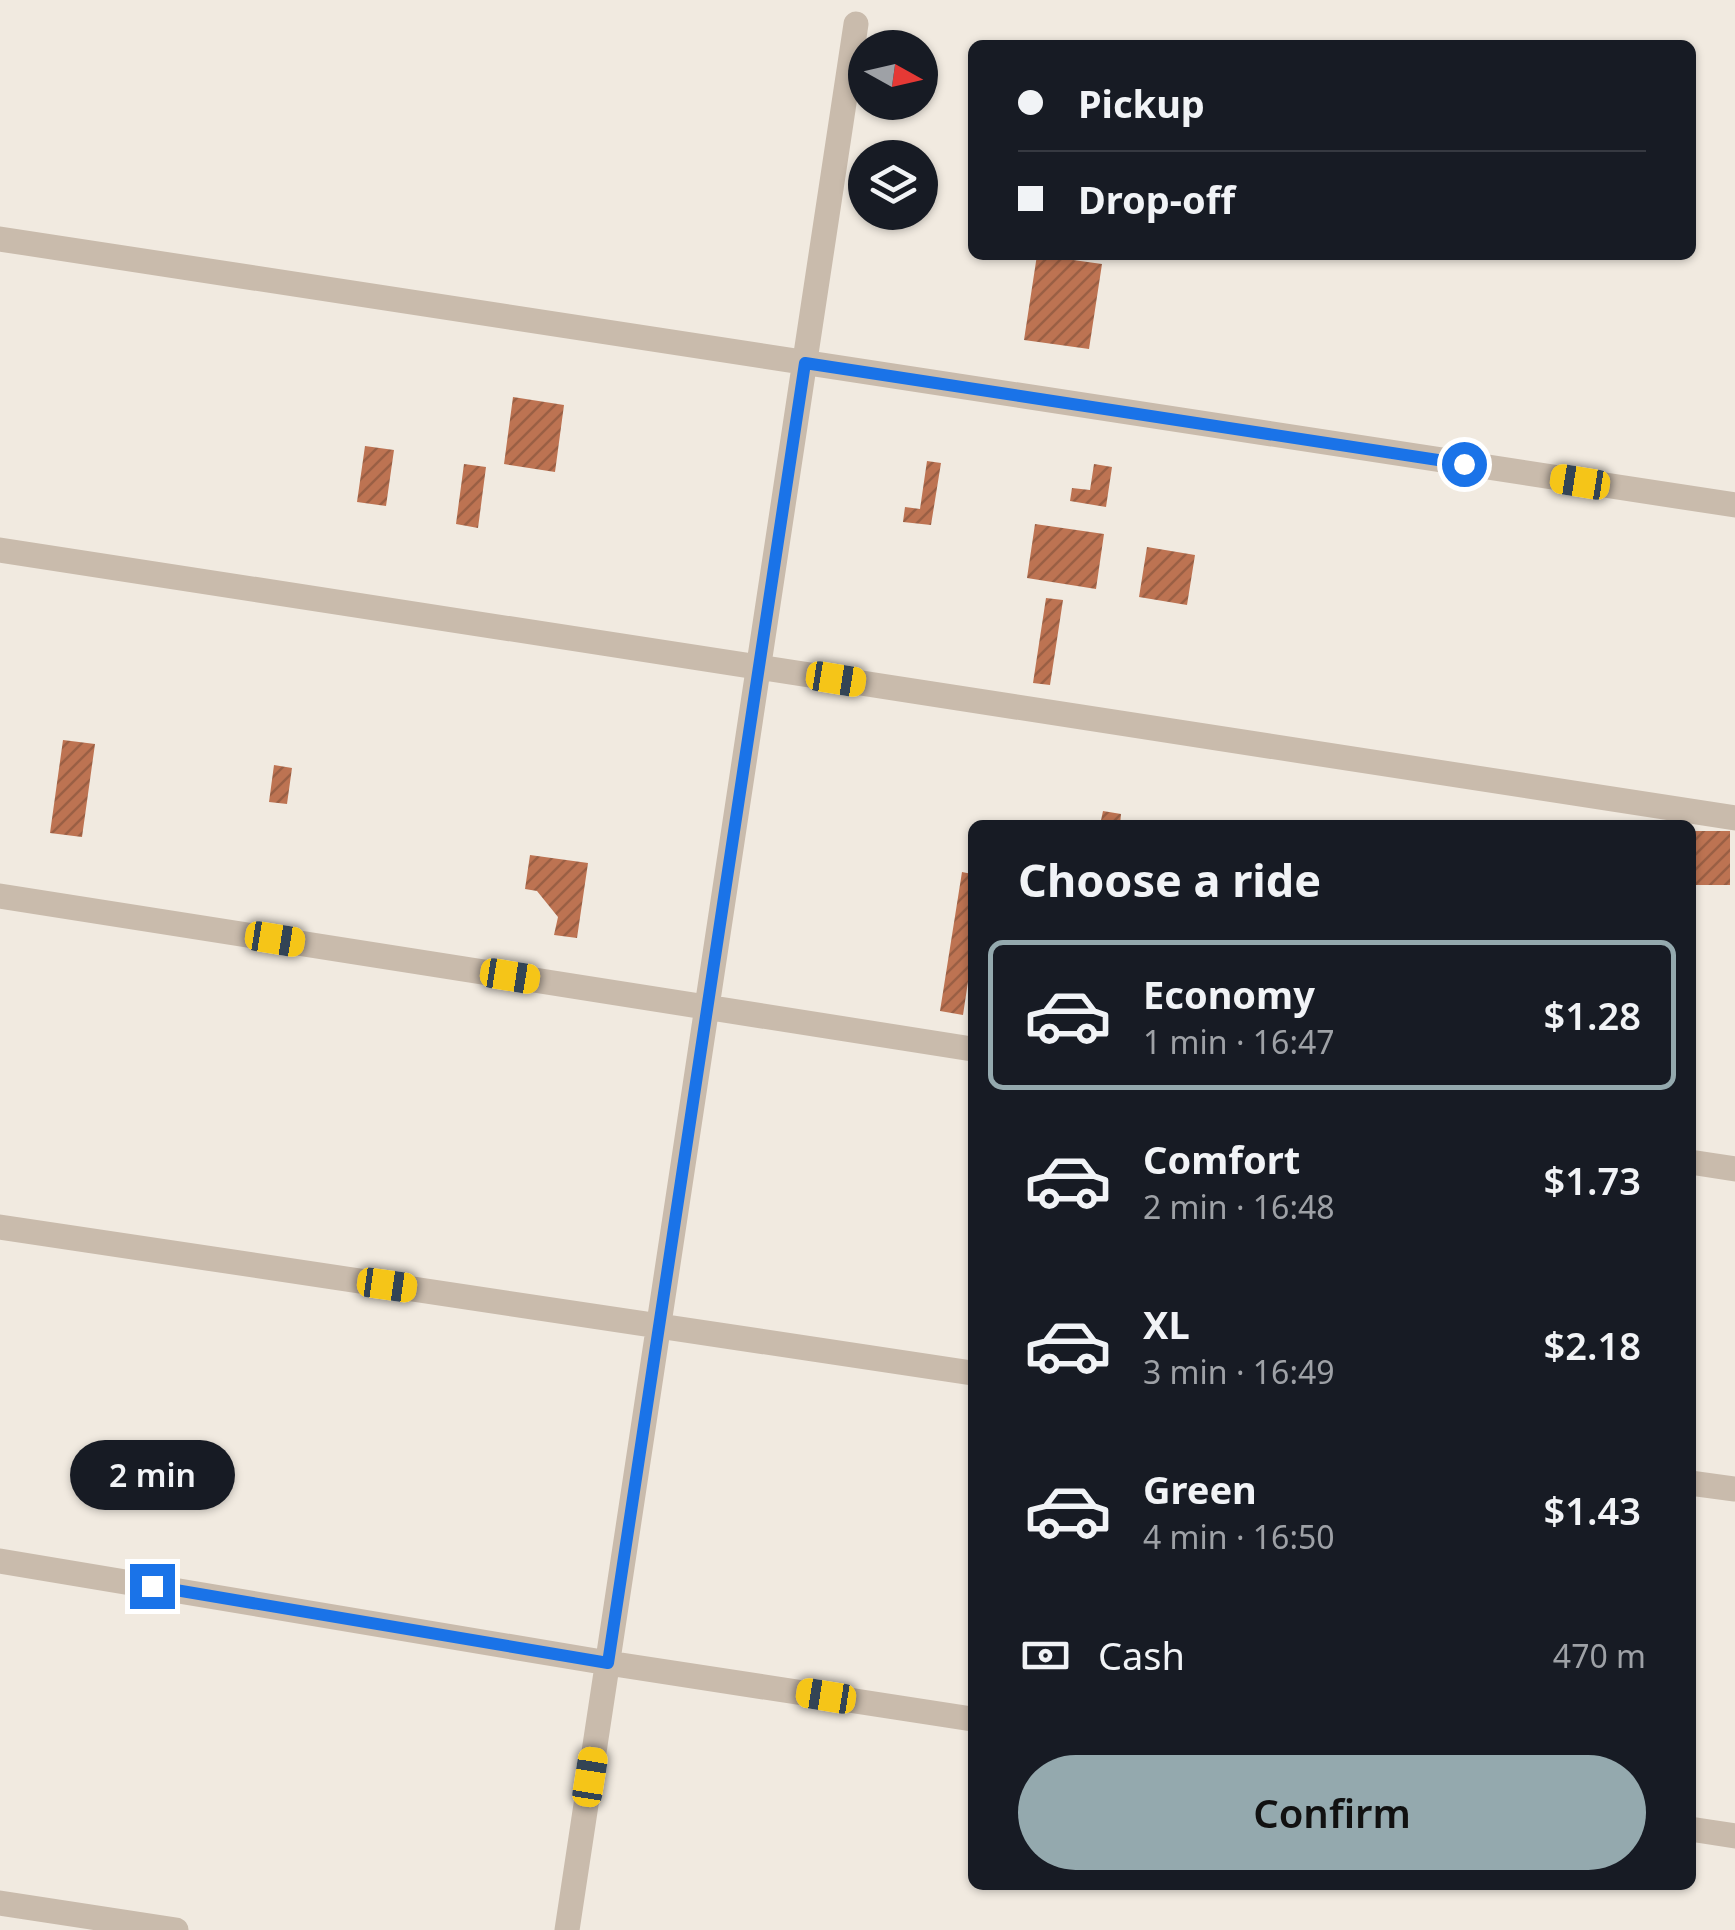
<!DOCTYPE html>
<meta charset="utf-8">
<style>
:root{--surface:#171b24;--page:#242831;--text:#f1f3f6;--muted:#9ea1a6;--line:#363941;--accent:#94a9ae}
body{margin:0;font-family:"Noto Sans",sans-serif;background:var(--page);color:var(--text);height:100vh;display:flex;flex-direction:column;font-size:38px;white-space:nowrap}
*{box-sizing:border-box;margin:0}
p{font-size:32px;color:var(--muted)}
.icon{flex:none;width:55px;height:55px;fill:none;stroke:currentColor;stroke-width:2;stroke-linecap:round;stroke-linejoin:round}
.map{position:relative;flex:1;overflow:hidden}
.drawer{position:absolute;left:968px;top:820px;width:728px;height:1070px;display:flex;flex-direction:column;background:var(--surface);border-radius:15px;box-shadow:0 2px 8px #0004}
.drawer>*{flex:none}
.guide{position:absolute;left:968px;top:40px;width:728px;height:220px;border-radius:15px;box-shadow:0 2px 8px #0004;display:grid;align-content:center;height:220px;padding:0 50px;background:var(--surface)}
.needle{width:65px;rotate:98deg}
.fabs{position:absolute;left:848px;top:30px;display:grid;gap:20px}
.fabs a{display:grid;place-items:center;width:90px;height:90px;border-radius:50%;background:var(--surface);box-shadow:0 2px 8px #0004;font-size:50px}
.end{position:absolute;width:45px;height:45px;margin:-22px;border:12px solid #1a73e8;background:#fff;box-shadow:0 0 0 5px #fff}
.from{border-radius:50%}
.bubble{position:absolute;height:70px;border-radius:35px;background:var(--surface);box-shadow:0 2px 8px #0004;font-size:32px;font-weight:600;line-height:70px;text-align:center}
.car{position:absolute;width:30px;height:60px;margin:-30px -15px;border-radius:12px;box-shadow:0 0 8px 2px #0007;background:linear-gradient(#f5c518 24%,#345 0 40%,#f5c518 0 76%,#345 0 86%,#f5c518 0)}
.guide b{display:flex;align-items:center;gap:35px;height:95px;font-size:38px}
.guide b+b{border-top:2px solid var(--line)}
.guide i{width:25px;height:25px;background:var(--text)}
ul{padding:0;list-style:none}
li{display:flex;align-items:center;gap:30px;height:150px;margin:0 20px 15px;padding:0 30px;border:5px solid transparent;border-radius:15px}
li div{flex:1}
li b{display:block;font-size:38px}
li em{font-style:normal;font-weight:600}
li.selected{border-color:var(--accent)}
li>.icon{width:90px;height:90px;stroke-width:1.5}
h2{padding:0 50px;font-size:45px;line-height:120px}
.pay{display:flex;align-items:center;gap:25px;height:110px;padding:0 50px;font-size:38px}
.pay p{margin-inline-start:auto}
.button{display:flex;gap:20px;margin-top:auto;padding:20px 50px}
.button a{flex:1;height:115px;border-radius:60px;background:var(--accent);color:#111;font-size:40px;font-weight:600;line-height:115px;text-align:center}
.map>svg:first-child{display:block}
</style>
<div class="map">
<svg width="1735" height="1930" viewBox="0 0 1735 1930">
<defs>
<pattern id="building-hatch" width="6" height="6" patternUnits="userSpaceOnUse" patternTransform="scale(2.5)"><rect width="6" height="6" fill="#bd7352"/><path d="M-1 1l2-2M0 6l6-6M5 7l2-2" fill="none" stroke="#9a5f44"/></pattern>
</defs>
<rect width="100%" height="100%" fill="#f1eae0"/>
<!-- building -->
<path fill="url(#building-hatch)" d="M1037,255L1102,264L1089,349L1024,340Z
M513,397L564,405L555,472L504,464Z
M365,446L394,450L386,506L357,502Z
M927,461L941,463L931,525L903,522L905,507L920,509Z
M464,464L486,467L478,528L456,524Z
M1094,464L1112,467L1106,507L1070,501L1072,488L1090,490Z
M1035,524L1104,534L1096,589L1027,578Z
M1147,547L1195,555L1187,605L1139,597Z
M1046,598L1063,600L1050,685L1033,683Z
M63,740L95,744L82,837L50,833Z
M274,765L292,768L287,804L269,802Z
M1103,811L1121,814L1120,825H1100Z
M1695,831H1730V885H1695Z
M530,855L588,863L577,938L554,935L558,917L537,891L525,889Z
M962,872L972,874V955L963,1015L940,1011Z"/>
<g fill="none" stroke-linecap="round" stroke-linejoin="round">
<!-- minor -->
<path stroke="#c9bbac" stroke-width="25" d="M0,239L1735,505
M0,550L1735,818
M0,896L972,1049
M1690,1162L1735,1169
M0,1227L972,1373
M1690,1483L1735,1489
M0,1561L608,1663L972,1719
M1690,1829L1735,1836
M0,1903L176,1930
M567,1930L856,24"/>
</g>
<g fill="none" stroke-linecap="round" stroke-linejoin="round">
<!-- route -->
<path stroke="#1a73e8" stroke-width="12" d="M152,1586L608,1663L805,363L1464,464"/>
</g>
</svg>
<div class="fabs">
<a><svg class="needle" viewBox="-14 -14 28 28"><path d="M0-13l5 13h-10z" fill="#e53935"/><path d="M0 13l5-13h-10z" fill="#9ea1a6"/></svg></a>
<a><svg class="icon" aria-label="layers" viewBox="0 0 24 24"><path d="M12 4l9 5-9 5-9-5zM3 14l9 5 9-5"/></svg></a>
</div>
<i class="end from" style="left:1464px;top:464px"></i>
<i class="end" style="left:152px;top:1586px"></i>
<div class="bubble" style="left:70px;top:1440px;width:165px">2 min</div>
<i class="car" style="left:1580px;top:482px;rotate:279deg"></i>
<i class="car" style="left:836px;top:679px;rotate:99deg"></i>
<i class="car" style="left:275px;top:939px;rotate:99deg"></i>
<i class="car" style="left:510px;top:976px;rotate:99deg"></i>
<i class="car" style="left:387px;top:1285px;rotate:98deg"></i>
<i class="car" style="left:826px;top:1696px;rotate:279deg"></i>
<i class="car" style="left:590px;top:1777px;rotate:9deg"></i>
<div class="guide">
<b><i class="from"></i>Pickup</b>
<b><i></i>Drop-off</b>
</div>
<section class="drawer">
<h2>Choose a ride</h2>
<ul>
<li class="selected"><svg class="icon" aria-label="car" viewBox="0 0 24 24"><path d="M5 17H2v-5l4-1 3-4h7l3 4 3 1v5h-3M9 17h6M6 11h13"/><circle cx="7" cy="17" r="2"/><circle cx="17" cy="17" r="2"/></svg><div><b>Economy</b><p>1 min · 16:47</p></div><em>$1.28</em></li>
<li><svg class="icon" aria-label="car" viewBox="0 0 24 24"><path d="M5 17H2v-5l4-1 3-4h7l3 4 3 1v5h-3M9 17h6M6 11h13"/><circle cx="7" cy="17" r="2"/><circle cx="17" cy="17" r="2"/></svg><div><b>Comfort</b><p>2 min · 16:48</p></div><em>$1.73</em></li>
<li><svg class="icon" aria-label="car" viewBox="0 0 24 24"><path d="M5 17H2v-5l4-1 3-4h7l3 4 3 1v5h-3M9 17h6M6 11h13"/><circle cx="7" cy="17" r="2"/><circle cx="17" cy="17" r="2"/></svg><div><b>XL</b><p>3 min · 16:49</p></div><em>$2.18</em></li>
<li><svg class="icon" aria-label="car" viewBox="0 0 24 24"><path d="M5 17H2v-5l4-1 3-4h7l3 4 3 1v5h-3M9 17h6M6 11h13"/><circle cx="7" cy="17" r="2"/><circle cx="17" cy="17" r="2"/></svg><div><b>Green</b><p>4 min · 16:50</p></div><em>$1.43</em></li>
</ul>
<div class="pay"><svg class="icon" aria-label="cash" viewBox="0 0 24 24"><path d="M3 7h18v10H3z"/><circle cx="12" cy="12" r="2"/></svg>Cash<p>470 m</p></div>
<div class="button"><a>Confirm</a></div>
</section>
</div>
